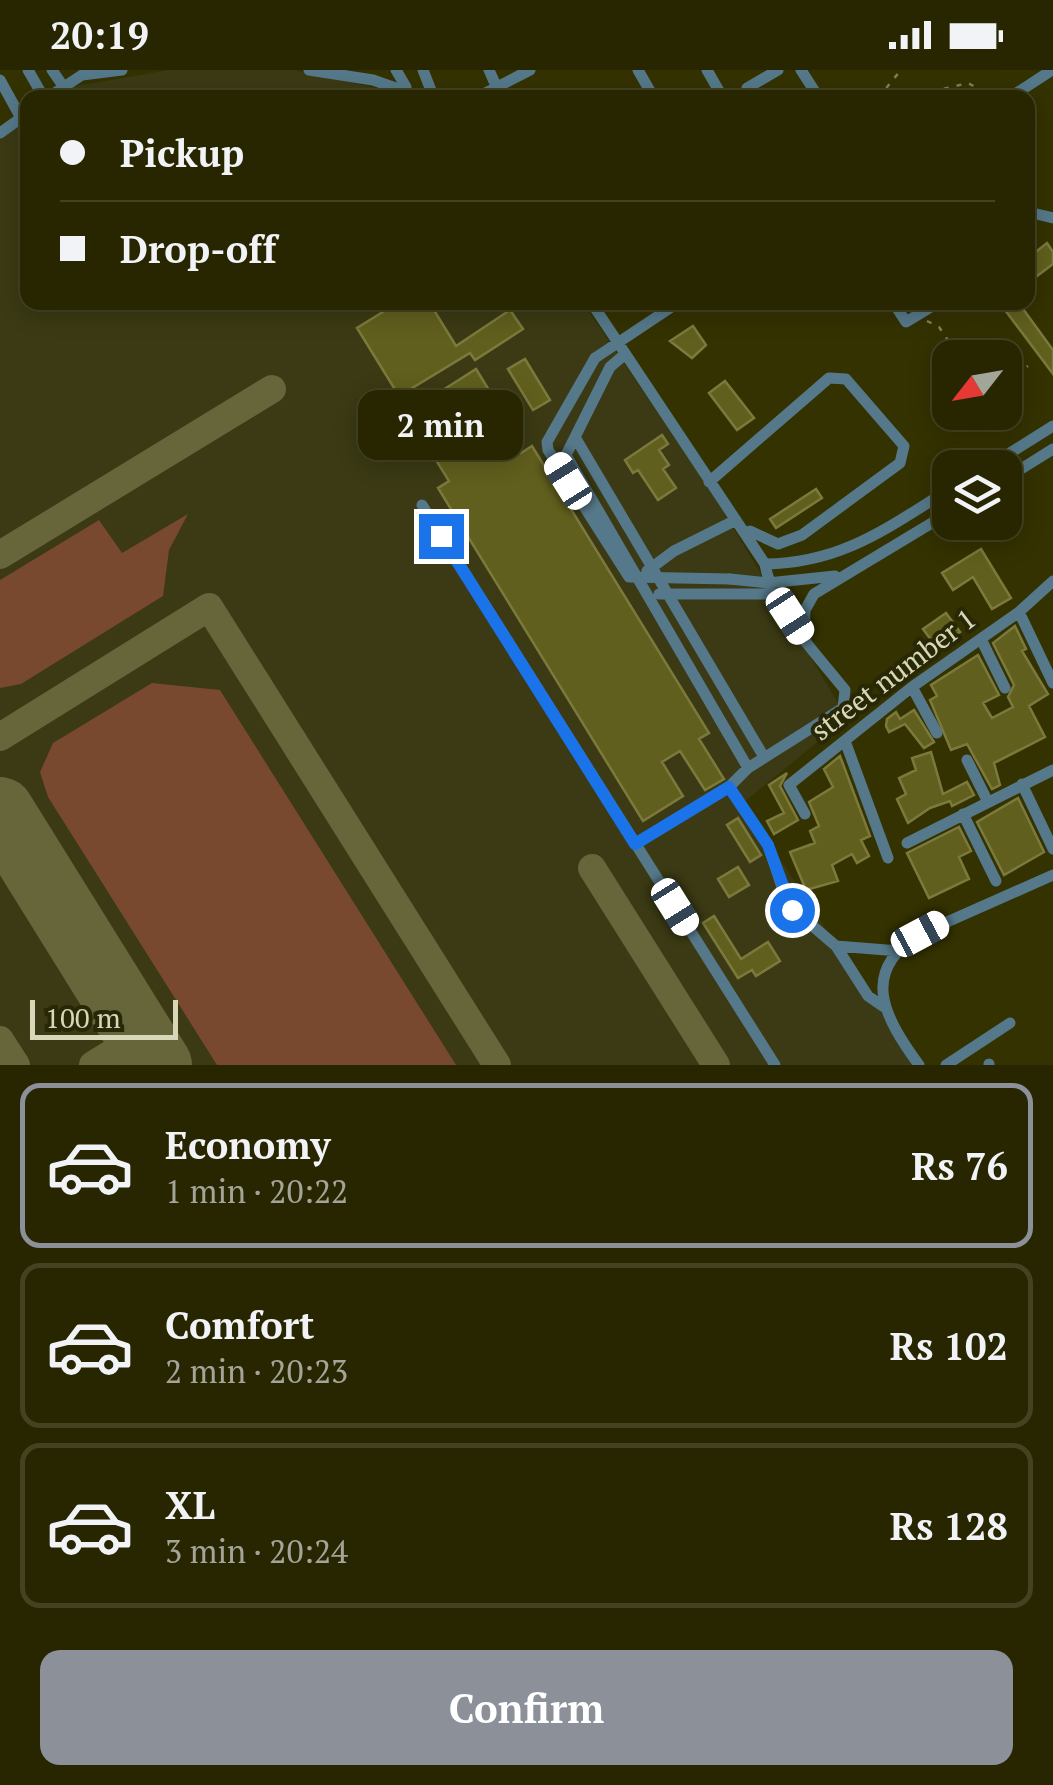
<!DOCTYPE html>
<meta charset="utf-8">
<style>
:root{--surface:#272600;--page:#33320f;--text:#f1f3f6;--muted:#a4a599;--line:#434322;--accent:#8c9099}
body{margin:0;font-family:"PT Serif",serif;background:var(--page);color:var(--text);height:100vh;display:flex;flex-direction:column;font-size:38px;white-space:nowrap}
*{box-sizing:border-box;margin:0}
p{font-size:32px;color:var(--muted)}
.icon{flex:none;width:55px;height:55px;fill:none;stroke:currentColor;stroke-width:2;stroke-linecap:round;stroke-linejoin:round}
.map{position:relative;height:995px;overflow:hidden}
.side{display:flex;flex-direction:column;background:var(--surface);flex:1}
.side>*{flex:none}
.top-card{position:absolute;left:20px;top:20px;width:1015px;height:220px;border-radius:20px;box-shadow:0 5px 25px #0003,0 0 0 2px var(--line);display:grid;align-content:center;height:220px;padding:0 40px;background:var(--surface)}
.needle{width:65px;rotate:239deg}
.controls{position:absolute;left:932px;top:270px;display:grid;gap:20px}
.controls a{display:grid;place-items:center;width:90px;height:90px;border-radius:20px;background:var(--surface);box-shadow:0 5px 25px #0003,0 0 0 2px var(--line);font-size:50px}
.scale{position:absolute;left:30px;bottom:25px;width:148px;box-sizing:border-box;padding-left:10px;border:5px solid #d7d8b8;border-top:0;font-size:28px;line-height:35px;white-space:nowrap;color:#d7d8b8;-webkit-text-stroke:8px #292806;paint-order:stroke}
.end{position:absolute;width:45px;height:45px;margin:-22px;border:12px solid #1a73e8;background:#fff;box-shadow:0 0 0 5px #fff}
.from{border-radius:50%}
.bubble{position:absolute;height:70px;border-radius:20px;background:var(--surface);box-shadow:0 5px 25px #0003,0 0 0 2px var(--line);font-size:32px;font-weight:600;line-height:70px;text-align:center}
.car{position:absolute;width:30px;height:60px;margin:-30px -15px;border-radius:12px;box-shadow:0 0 8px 2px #0007;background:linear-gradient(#fff 24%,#345 0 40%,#fff 0 76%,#345 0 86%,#fff 0)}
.top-card b{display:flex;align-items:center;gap:35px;height:95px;font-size:38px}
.top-card b+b{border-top:2px solid var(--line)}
.top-card i{width:25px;height:25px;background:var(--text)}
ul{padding:18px 0 0;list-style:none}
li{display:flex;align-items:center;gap:30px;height:165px;margin:0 20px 15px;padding:0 20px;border:5px solid var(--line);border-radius:20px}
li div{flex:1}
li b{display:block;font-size:38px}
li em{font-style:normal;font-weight:600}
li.active{border-color:var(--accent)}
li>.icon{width:90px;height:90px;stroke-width:1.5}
.cta{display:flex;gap:20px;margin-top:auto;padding:20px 40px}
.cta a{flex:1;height:115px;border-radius:20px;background:var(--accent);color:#fff;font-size:40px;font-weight:600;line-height:115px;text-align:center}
.status{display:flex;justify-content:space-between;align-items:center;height:70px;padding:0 50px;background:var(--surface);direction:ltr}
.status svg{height:28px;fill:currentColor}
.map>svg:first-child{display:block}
</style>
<div class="status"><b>20:19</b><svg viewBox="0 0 49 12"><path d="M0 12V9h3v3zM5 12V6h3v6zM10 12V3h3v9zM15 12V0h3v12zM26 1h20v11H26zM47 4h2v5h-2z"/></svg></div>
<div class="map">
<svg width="1053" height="995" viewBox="0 0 1053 995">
<rect width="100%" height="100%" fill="#343200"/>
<!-- built -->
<path fill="#3b3a14" d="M169,0H295L417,27L55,28L70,17Z
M27,48L28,232H565L571,243L584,234L719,434L847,648L743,733L916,995H0V68Z"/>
<!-- green -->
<path fill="#78482f" d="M188,444L169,480L163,526L21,614L0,618V510L99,450L122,483Z
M152,613L220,620L456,995H217L48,727L40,702L53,673Z"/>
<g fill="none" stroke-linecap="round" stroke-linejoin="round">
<!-- taxiway -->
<path stroke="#67663a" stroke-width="28" d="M0,485L272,319
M0,667L209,537L497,995
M592,798L716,995
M0,970L16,995
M93,995L140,966"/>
<!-- runway -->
<path stroke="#67663a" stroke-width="68" d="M0,741L158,995"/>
</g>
<!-- building -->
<path fill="#615f1d" stroke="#7b7a3c" stroke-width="2.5" d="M1047,173L1053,182V194L1037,206L1028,188Z
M399,232H429L456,276L510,240L523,259L475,290L470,283L399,326L357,258Z
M999,232H1018L1053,280V304Z
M693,256L706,275L692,288L670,271Z
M525,289L550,330L533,340L508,299Z
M476,299L516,364L511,367L521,383L532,376L709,663L699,669L724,709L705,720L680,681L662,692L683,726L643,751L438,418L449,411L407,343Z
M725,311L754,348L737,360L709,323Z
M662,365L668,374L659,380L669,395L663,399L676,418L658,430L638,400L633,403L625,390Z
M816,419L822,428L776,458L770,449Z
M981,479L1011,528L992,539L973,507L953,520L942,503Z
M946,543L960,562L937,578L923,559Z
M1015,556L1026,579L1022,581L1048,624L1029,636L1045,667L994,693L1000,715L992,719L967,674L951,680L930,630L937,626L931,615L978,585L999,625L983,633L992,648L1013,637L1008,627L1014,615L993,573Z
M914,640L934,672L924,678L905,654L889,662L886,656L887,649L896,642L900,649Z
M931,682L943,724L967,712L974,725L952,736L950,731L930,738L908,753L897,729L906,724L899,708L916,700L912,688Z
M840,686L870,766L861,770L869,786L857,793L852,784L832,795L838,811L806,820L790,782L815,773L810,761L819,756L809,732L833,717L824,699Z
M787,703L780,716L798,750L774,764L767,751L784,743L769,715Z
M1018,728L1044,782L1004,805L977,752Z
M738,748L761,785L750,792L727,755Z
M959,757L971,781L959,787L969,809L929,828L907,783Z
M738,797L749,815L729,827L718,809Z
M714,846L741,889L768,872L780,891L756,906L752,900L738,908L703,853Z"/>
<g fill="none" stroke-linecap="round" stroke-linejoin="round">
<!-- path -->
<path stroke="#818157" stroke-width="2.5" stroke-dasharray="5 8" stroke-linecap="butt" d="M878,28L901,0
M906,28L968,13L995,28
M927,251L939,257L960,288
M1005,311L1028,296"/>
<!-- minor -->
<path stroke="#55798a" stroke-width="11" d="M28,0L44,28
M52,0L63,16
M309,0L373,10L424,28
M396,0L406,17
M423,0L434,28
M489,0L497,18
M638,0L654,28
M707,0L723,28
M801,0L819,28
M0,10L21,48
M747,18L778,0
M47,28L82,5L122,0
M476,28L530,0
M1009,28L1052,0
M0,63L28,43
M1028,142L1053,148
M591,232L765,494C773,541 816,583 845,620L843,638L748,698L566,385L610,297L624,285
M893,232L906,252L939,232
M595,288L679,232
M575,367L764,687
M986,398L1053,356
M1005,409L1053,379
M709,412L829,308L846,309L904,376L900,393L802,465L778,474L750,461L745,463
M422,435L775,995
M765,494C842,493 887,458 950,419
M647,501L674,481L736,450
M730,509L768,513L835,506
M659,524H775
M1019,542L1053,613
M804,568L805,540L814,524L950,442
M981,569L1005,618
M912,617L937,663
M845,671L888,788
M967,690L987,730
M1022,714L1053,779
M729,717L768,775L788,835L836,876
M805,744L789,715L912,617L1019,542L1053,511
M963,744L996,811
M907,773L1053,700
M635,774L729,717L748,698
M884,937L868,926L836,876L899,881
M989,994V995
M919,995C885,948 858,902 920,864L1053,805
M946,995L1010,953"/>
<!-- minor-bridge -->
<path stroke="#55798a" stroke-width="11" d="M595,288L547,372L548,380L629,507L730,509"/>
</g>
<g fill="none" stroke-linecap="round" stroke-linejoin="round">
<!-- route -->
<path stroke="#1a73e8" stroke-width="12" d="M441,466L635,774L729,717L768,775L792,840"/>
</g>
<g text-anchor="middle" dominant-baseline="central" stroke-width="8" stroke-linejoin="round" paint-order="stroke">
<!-- street labels -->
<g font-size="28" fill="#d7d8b8" stroke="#292806">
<text transform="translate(893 604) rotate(-37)">street number 1</text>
</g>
</g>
</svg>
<div class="controls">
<a><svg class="needle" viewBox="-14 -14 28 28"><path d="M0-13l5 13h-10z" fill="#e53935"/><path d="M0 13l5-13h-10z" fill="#a4a599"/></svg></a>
<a><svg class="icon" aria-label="layers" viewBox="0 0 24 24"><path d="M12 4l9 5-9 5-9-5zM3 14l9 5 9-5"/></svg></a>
</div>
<div class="scale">100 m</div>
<i class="end from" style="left:792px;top:840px"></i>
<i class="end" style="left:441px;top:466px"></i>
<div class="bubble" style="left:358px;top:320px;width:165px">2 min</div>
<i class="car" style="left:568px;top:411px;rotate:328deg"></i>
<i class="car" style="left:790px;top:546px;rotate:147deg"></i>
<i class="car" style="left:675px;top:837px;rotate:148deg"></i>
<i class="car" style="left:920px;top:864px;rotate:62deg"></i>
<div class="top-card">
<b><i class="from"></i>Pickup</b>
<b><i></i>Drop-off</b>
</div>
</div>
<section class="side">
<ul>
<li class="active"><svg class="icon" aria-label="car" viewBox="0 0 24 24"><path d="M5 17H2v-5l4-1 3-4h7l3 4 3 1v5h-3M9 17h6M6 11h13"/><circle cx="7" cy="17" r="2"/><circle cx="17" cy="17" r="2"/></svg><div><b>Economy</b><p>1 min · 20:22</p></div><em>Rs 76</em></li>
<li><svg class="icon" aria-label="car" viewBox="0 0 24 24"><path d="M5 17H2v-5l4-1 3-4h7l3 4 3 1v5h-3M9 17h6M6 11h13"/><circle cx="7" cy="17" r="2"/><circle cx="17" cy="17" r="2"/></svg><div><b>Comfort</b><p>2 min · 20:23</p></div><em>Rs 102</em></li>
<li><svg class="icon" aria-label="car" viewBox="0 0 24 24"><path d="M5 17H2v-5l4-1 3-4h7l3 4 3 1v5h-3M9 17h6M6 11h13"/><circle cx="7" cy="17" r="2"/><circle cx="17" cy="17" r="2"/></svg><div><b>XL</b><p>3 min · 20:24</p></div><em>Rs 128</em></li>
</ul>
<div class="cta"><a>Confirm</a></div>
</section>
